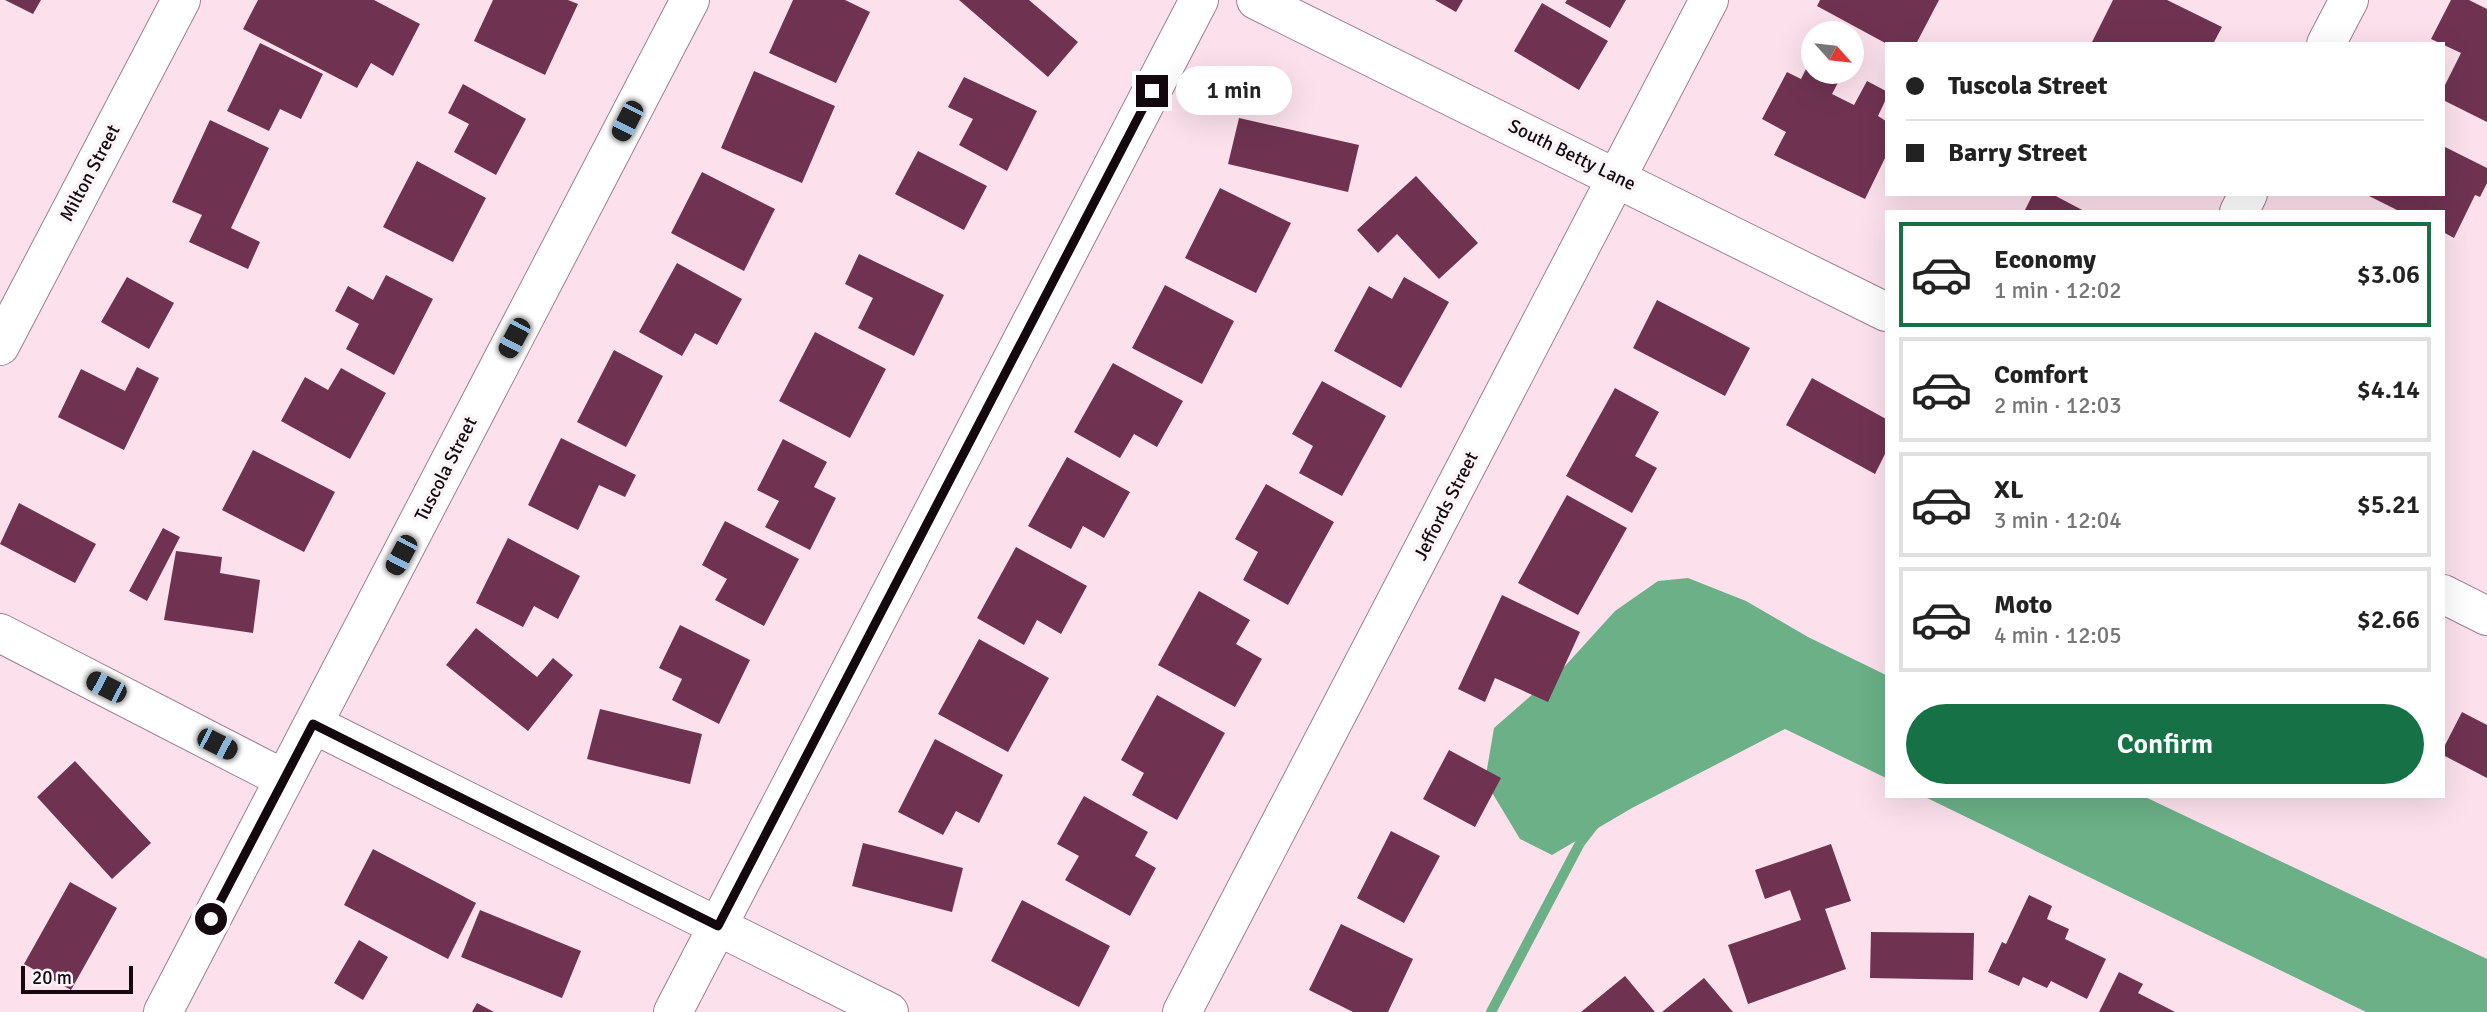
<!DOCTYPE html>
<meta charset="utf-8">
<style>
:root{--surface:#fff;--page:#f2f2f2;--text:#222;--muted:#767676;--line:#e0e0e0;--accent:#167246}
body{margin:0;font-family:Signika,sans-serif;background:var(--page);color:var(--text);height:100vh;display:flex;flex-direction:column;font-size:26px;white-space:nowrap}
*{box-sizing:border-box;margin:0}
p{font-size:23px;color:var(--muted)}
.icon{flex:none;width:38px;height:38px;fill:none;stroke:currentColor;stroke-width:2;stroke-linecap:round;stroke-linejoin:round}
.map{position:relative;flex:1;overflow:hidden}
.drawer{position:absolute;left:1885px;top:210px;width:560px;height:588px;display:flex;flex-direction:column;background:var(--surface);border-radius:0px;box-shadow:0 7px 28px #0002}
.drawer>*{flex:none}
.banner{position:absolute;left:1885px;top:42px;width:560px;height:154px;border-radius:0px;box-shadow:0 7px 28px #0002;display:grid;align-content:center;height:154px;padding:0 21px;background:var(--surface)}
.needle{width:46px;rotate:117deg}
.buttons{position:absolute;left:1801px;top:21px;display:grid;gap:14px}
.buttons a{display:grid;place-items:center;width:63px;height:63px;border-radius:50%;background:var(--surface);box-shadow:0 7px 28px #0002;font-size:35px}
.scale{position:absolute;left:21px;bottom:18px;width:112px;box-sizing:border-box;padding-left:7px;border:4px solid #13080d;border-top:0;font-size:19px;line-height:24px;white-space:nowrap;color:#13080d;-webkit-text-stroke:5px #fbf4f7;paint-order:stroke}
.end{position:absolute;width:32px;height:32px;margin:-16px;border:9px solid #13080d;background:#fff;box-shadow:0 0 0 4px #fff}
.from{border-radius:50%}
.bubble{position:absolute;height:49px;border-radius:24px;background:var(--surface);box-shadow:0 7px 28px #0002;font-size:23px;font-weight:600;line-height:49px;text-align:center}
.car{position:absolute;width:21px;height:42px;margin:-21px -10px;border-radius:9px;box-shadow:0 0 5px 2px #0007;background:linear-gradient(#222 24%,#8ab4d8 0 40%,#222 0 76%,#8ab4d8 0 86%,#222 0)}
.banner b{display:flex;align-items:center;gap:24px;height:66px;font-size:26px}
.banner b+b{border-top:2px solid var(--line)}
.banner i{width:18px;height:18px;background:var(--text)}
ul{padding:12px 0 0;list-style:none}
li{display:flex;align-items:center;gap:21px;height:105px;margin:0 14px 10px;padding:0 7px;border:4px solid var(--line);border-radius:0px}
li div{flex:1}
li b{display:block;font-size:26px}
li em{font-style:normal;font-weight:600}
li.on{border-color:var(--accent)}
li>.icon{width:63px;height:63px;stroke-width:1.5}
.button{display:flex;gap:14px;margin-top:auto;padding:14px 21px}
.button a{flex:1;height:80px;border-radius:42px;background:var(--accent);color:#fff;font-size:28px;font-weight:600;line-height:80px;text-align:center}
.map>svg:first-child{display:block}
</style>
<div class="map">
<svg width="2487" height="1012" viewBox="0 0 2487 1012">
<rect width="100%" height="100%" fill="#fce1ec"/>
<!-- water -->
<path fill="#6bb087" d="M1688,578L1746,601L1808,637L1886,675V778L1785,729L1632,808L1552,855L1520,839L1485,781L1494,728L1565,666L1615,611L1658,581Z
M1923,796H2143L2487,959V1012H2366Z"/>
<g fill="none" stroke-linecap="round" stroke-linejoin="round">
<!-- stream -->
<path stroke="#6bb087" stroke-width="10" d="M1491,1012L1580,843L1594,825"/>
</g>
<!-- building -->
<path fill="#6f3351" d="M5,0H41L33,14Z
M258,0H374L420,24L393,76L371,63L357,88L243,29Z
M493,0H568L578,4L545,75L474,41Z
M793,0H845L870,12L836,83L769,53Z
M959,0H1029L1078,42L1048,77Z
M1435,0H1463L1456,12Z
M1567,0H1626L1610,28L1565,3Z
M1820,0H1939L1916,44H1887L1817,6Z
M2113,0H2167L2222,27L2213,44H2091Z
M2451,0H2469L2487,9V122L2443,100V89L2461,53L2431,39Z
M1542,3L1608,41L1579,90L1514,51Z
M260,43L323,74L301,119L280,109L269,131L227,111Z
M1811,59L1813,60V72H1836L1842,75L1832,94L1854,105L1867,81L1886,91V99L1878,116L1886,121V156L1865,199L1774,155L1786,132L1762,119L1787,72L1801,79Z
M754,71L835,106L802,183L721,148Z
M964,77L1037,111L1007,171L959,145L973,119L948,107Z
M463,84L526,119L496,175L454,152L469,124L448,113Z
M1239,118L1359,145L1348,192L1228,164Z
M210,120L269,148L231,228L260,242L248,269L189,242L202,215L172,202Z
M2443,146L2487,168V183L2480,197L2475,195L2454,238L2443,232V212H2401L2365,194H2443Z
M918,151L987,186L964,230L895,194Z
M417,161L486,198L453,262L383,227Z
M702,172L775,209L744,271L671,233Z
M1416,176L1478,243L1439,279L1397,234L1378,253L1357,230Z
M1220,188L1291,223L1256,293L1185,258Z
M2033,194H2052L2086,212H2024Z
M859,254L944,295L914,356L858,328L873,298L845,284Z
M677,263L742,299L717,345L695,333L682,356L639,332Z
M386,275L433,299L394,375L346,349L359,324L335,311L348,286L373,300Z
M127,277L174,303L149,349L101,322Z
M1404,277L1449,302L1401,388L1334,351L1369,286L1392,299Z
M1165,285L1234,321L1202,384L1132,348Z
M1657,300L1750,348L1725,396L1633,348Z
M815,332L886,369L850,438L779,401Z
M614,350L663,376L626,447L577,422Z
M1113,363L1183,401L1157,447L1134,434L1120,458L1074,432Z
M137,367L159,378L124,450L58,417L81,369L125,391Z
M341,368L386,393L350,459L281,421L305,377L328,390Z
M1812,378L1886,419V452L1875,474L1786,425Z
M1322,381L1386,416L1342,496L1299,473L1313,446L1292,434Z
M1615,388L1659,412L1635,456L1657,468L1632,513L1566,476Z
M561,438L636,475L625,497L599,485L578,530L528,505Z
M783,439L827,462L814,487L836,498L810,550L765,527L779,501L757,490Z
M253,450L335,492L304,552L222,510Z
M1067,457L1130,492L1104,538L1083,526L1071,549L1028,526Z
M1266,484L1334,522L1288,605L1243,580L1258,552L1235,539Z
M1567,495L1627,528L1578,615L1518,583Z
M19,503L96,544L75,583L0,544Z
M725,521L799,559L764,626L715,600L727,579L702,565Z
M163,528L180,537L147,601L129,591Z
M508,538L580,576L558,619L534,606L523,627L476,603Z
M1016,547L1087,586L1061,634L1037,620L1024,645L977,618Z
M176,551L222,557L220,573L260,580L253,633L164,620Z
M1199,591L1250,620L1236,644L1262,659L1235,707L1158,665Z
M1502,595L1580,632L1548,702L1495,678L1485,702L1458,689Z
M680,625L750,660L719,724L672,700L682,679L659,668Z
M476,628L537,677L553,658L573,675L528,731L446,665Z
M979,639L1049,678L1008,752L938,714Z
M1157,695L1225,733L1177,820L1132,795L1144,773L1121,760Z
M600,709L702,734L690,784L587,759Z
M2462,712L2487,725V778L2443,755V749Z
M935,739L1003,775L979,823L956,811L943,835L898,812Z
M1449,750L1501,778L1475,827L1423,799Z
M75,761L151,843L112,879L37,797Z
M1084,796L1148,832L1135,856L1156,868L1130,916L1065,880L1079,856L1057,844Z
M1391,831L1440,856L1404,923L1357,898Z
M863,843L963,868L952,912L852,886Z
M1831,844L1851,901L1825,909L1846,969L1748,1004L1728,945L1801,920L1790,890L1765,899L1755,870Z
M373,849L476,903L448,959L344,905Z
M70,882L117,908L71,990L24,964Z
M2029,895L2052,906L2047,919L2069,929L2065,939L2106,959L2087,999L2051,981L2047,988L2023,977L2019,986L1988,972L2002,942L2006,944Z
M1022,900L1110,946L1079,1007L991,961Z
M480,910L581,951L562,998L461,957Z
M1341,924L1413,959L1388,1012H1353L1309,990Z
M1871,932L1974,933L1973,980L1870,978Z
M359,940L388,957L363,1000L334,983Z
M2119,972L2143,984L2138,993L2175,1012H2099Z
M1625,976L1655,1012H1581Z
M1704,978L1733,1012H1662Z
M477,1003L494,1012H472Z"/>
<g fill="none" stroke-linecap="round" stroke-linejoin="round">
<defs>
<path id="minor" d="M1256,0L1886,312
M2326,44L2349,0
M2239,212L2248,194
M0,346L181,0
M2443,594L2487,616
M0,633L284,779
M313,724L889,1012
M163,1012L690,0
M673,1012L1199,0
M1182,1012L1709,0"/>
</defs>
<!-- minor casing -->
<use href="#minor" stroke="#9d7f8b" stroke-width="40"/>
<!-- minor -->
<use href="#minor" stroke="#fff" stroke-width="38"/>
</g>
<g fill="none" stroke-linecap="round" stroke-linejoin="round">
<!-- route -->
<path stroke="#13080d" stroke-width="9" d="M211,919L313,724L718,926L1152,91"/>
</g>
<g text-anchor="middle" dominant-baseline="central" stroke-width="7" stroke-linejoin="round" paint-order="stroke">
<!-- street labels -->
<g font-size="19" fill="#13080d" stroke="#fbf4f7">
<text transform="translate(1572 155) rotate(26)">South Betty Lane</text>
<text transform="translate(90 173) rotate(-62)">Milton Street</text>
<text transform="translate(446 469) rotate(-63)">Tuscola Street</text>
<text transform="translate(1446 506) rotate(-63)">Jeffords Street</text>
</g>
</g>
</svg>
<div class="buttons">
<a><svg class="needle" viewBox="-14 -14 28 28"><path d="M0-13l5 13h-10z" fill="#e53935"/><path d="M0 13l5-13h-10z" fill="#767676"/></svg></a>
</div>
<div class="scale">20 m</div>
<i class="end from" style="left:211px;top:919px"></i>
<i class="end" style="left:1152px;top:91px"></i>
<div class="bubble" style="left:1176px;top:66px;width:116px">1 min</div>
<i class="car" style="left:627px;top:121px;rotate:207deg"></i>
<i class="car" style="left:514px;top:338px;rotate:208deg"></i>
<i class="car" style="left:401px;top:555px;rotate:208deg"></i>
<i class="car" style="left:106px;top:687px;rotate:297deg"></i>
<i class="car" style="left:217px;top:744px;rotate:117deg"></i>
<div class="banner">
<b><i class="from"></i>Tuscola Street</b>
<b><i></i>Barry Street</b>
</div>
<section class="drawer">
<ul>
<li class="on"><svg class="icon" aria-label="car" viewBox="0 0 24 24"><path d="M5 17H2v-5l4-1 3-4h7l3 4 3 1v5h-3M9 17h6M6 11h13"/><circle cx="7" cy="17" r="2"/><circle cx="17" cy="17" r="2"/></svg><div><b>Economy</b><p>1 min · 12:02</p></div><em>$3.06</em></li>
<li><svg class="icon" aria-label="car" viewBox="0 0 24 24"><path d="M5 17H2v-5l4-1 3-4h7l3 4 3 1v5h-3M9 17h6M6 11h13"/><circle cx="7" cy="17" r="2"/><circle cx="17" cy="17" r="2"/></svg><div><b>Comfort</b><p>2 min · 12:03</p></div><em>$4.14</em></li>
<li><svg class="icon" aria-label="car" viewBox="0 0 24 24"><path d="M5 17H2v-5l4-1 3-4h7l3 4 3 1v5h-3M9 17h6M6 11h13"/><circle cx="7" cy="17" r="2"/><circle cx="17" cy="17" r="2"/></svg><div><b>XL</b><p>3 min · 12:04</p></div><em>$5.21</em></li>
<li><svg class="icon" aria-label="car" viewBox="0 0 24 24"><path d="M5 17H2v-5l4-1 3-4h7l3 4 3 1v5h-3M9 17h6M6 11h13"/><circle cx="7" cy="17" r="2"/><circle cx="17" cy="17" r="2"/></svg><div><b>Moto</b><p>4 min · 12:05</p></div><em>$2.66</em></li>
</ul>
<div class="button"><a>Confirm</a></div>
</section>
</div>
